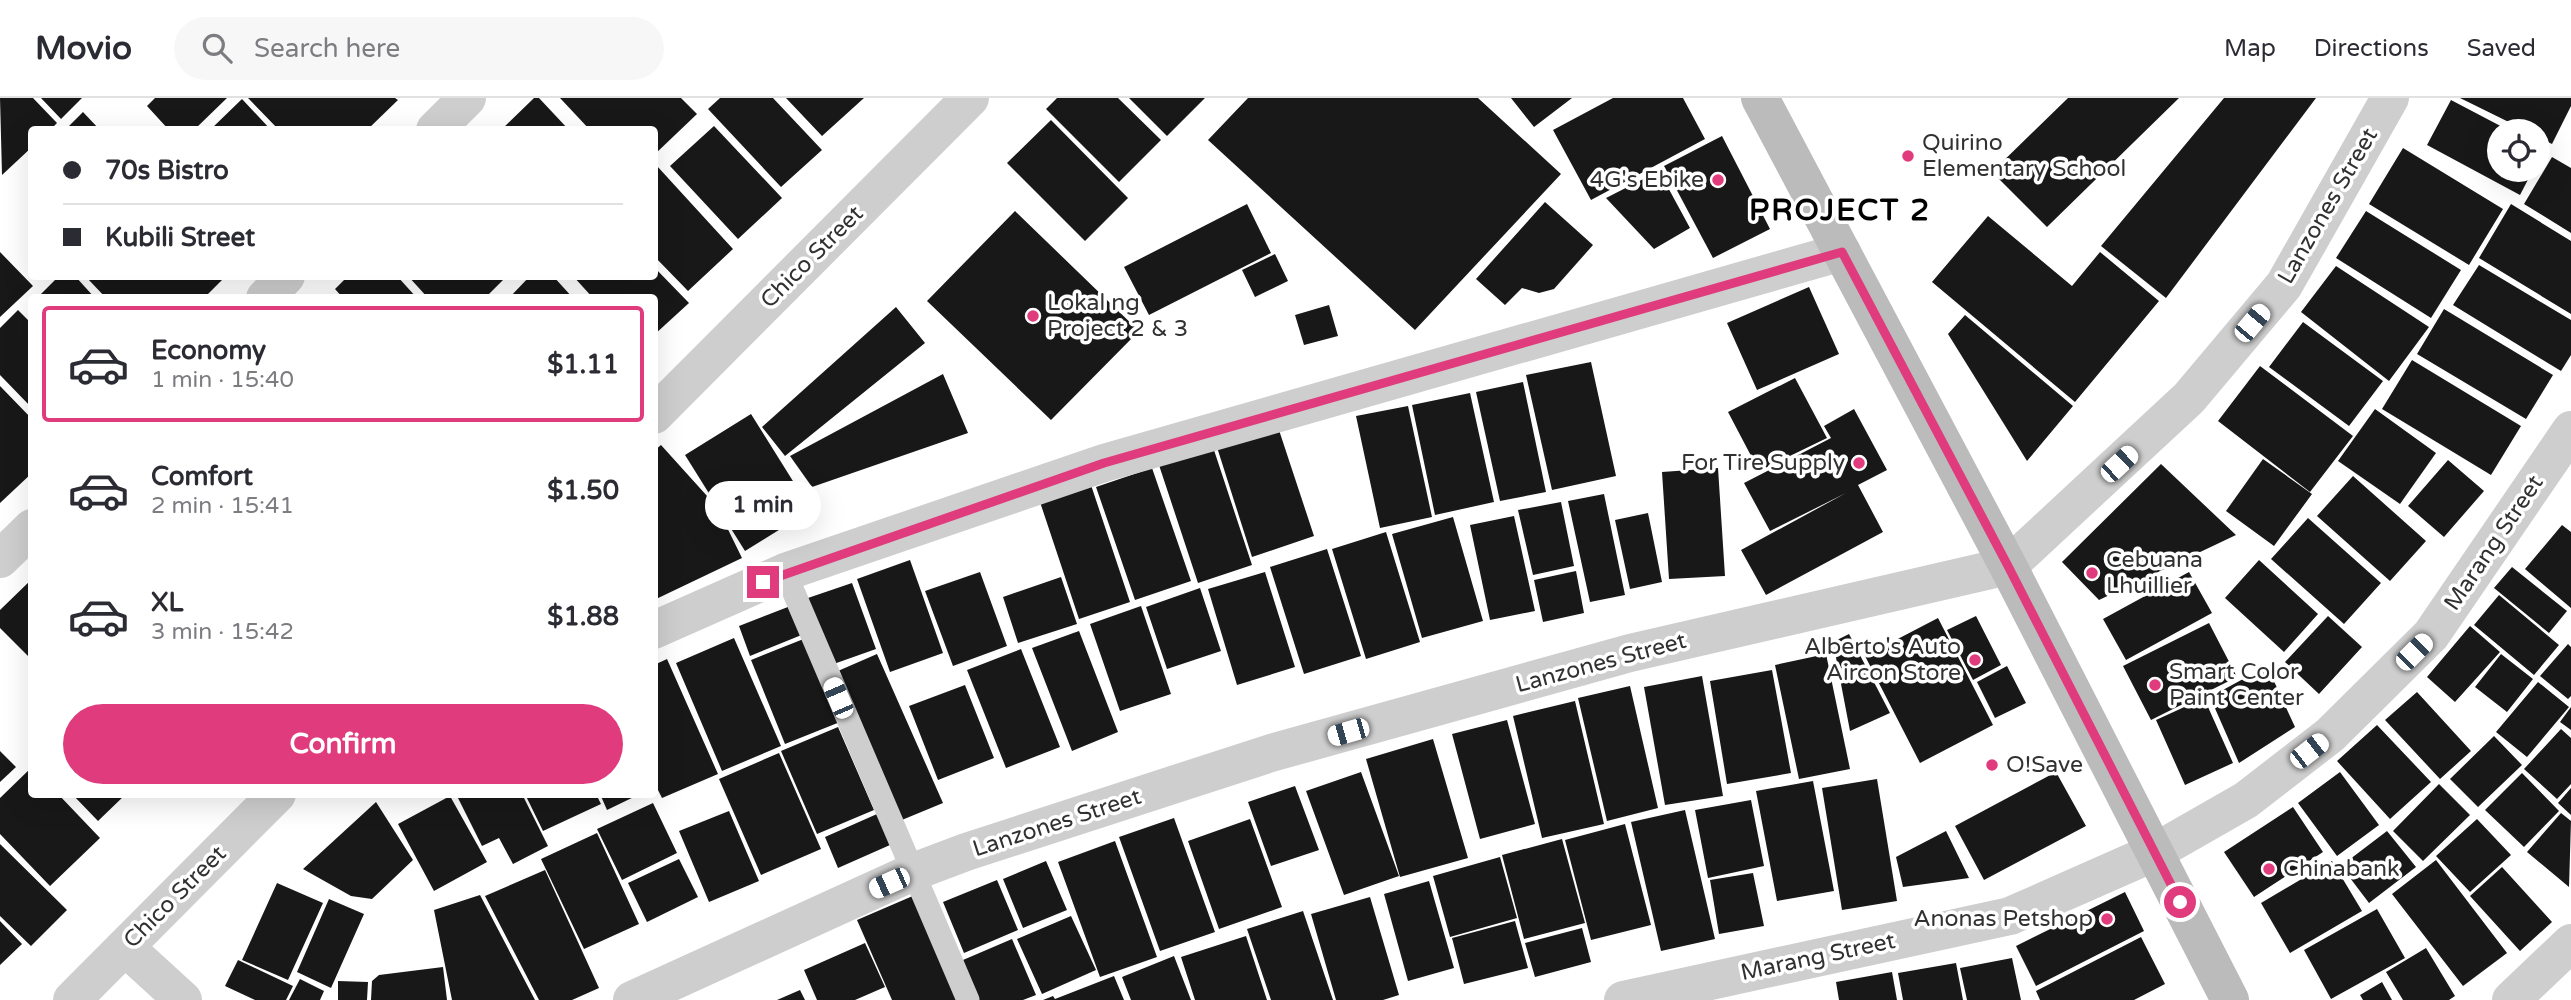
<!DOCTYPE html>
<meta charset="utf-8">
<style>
:root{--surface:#fff;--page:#f7f7f7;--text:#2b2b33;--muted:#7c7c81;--line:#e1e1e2;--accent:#e03b7d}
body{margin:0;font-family:"Varela Round",sans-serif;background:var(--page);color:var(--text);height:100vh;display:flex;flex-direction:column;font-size:26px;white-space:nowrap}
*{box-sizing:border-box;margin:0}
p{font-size:23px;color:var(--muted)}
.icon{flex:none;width:38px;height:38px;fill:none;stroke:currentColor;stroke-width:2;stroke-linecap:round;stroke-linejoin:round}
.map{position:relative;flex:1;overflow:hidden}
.panel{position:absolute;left:28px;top:196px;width:630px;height:504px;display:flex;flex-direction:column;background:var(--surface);border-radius:7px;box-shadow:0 7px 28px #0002}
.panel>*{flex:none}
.top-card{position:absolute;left:28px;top:28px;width:630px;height:154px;border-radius:7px;box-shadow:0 7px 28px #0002;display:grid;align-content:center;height:154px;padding:0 35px;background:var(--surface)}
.fabs{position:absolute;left:2487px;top:21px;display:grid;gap:14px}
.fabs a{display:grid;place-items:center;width:63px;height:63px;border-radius:50%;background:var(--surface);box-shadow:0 7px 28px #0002;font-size:35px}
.end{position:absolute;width:32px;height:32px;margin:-16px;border:9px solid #e03b7d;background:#fff;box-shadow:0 0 0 4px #fff}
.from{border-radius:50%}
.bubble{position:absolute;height:49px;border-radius:24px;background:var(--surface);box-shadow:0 7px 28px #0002;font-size:23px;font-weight:700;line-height:49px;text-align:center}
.car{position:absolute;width:21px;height:42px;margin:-21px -10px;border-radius:9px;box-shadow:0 0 5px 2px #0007;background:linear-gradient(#fff 24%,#345 0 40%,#fff 0 76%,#345 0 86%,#fff 0)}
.top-card b{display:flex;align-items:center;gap:24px;height:66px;font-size:26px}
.top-card b+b{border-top:2px solid var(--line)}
.top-card i{width:18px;height:18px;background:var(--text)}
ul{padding:12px 0 0;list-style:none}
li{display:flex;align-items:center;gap:21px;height:116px;margin:0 14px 10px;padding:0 21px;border:4px solid transparent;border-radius:7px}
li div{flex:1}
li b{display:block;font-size:26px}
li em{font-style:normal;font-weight:700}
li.on{border-color:var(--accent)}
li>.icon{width:63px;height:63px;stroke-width:1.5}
.action{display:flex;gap:14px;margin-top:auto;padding:14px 35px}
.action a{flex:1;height:80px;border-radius:42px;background:var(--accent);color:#fff;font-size:28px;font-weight:700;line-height:80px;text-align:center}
header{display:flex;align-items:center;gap:42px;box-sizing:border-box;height:98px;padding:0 35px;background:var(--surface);border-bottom:2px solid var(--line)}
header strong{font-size:33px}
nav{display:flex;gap:38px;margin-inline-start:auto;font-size:24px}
.search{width:490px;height:63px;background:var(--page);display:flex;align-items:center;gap:18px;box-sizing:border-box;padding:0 24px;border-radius:38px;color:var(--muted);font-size:26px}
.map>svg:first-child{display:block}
</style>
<header>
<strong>Movio</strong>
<div class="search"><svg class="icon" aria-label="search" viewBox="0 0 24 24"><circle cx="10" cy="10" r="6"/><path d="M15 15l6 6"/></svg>Search here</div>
<nav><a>Map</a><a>Directions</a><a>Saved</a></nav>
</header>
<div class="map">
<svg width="2571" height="902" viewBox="0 0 2571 902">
<rect width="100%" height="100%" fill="#fff"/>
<!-- building -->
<path fill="#181818" d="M0,0H33L57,25L50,32H32V49L2,77Z
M41,0H82L61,21Z
M155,0H227L194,32H169L147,8Z
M248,0H395L398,2L367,32H279Z
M534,0H539L569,32H501Z
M560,0H681L697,16L654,57V32H590Z
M720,0H773L822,52L781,89L708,11Z
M786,0H864L822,38Z
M1057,0H1118L1161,42L1119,84L1046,11Z
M1129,0H1205L1167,38Z
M1248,0H1478L1561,76L1415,232L1208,42Z
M1511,0H1572L1534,29Z
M1613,0H1683L1705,41L1591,102L1553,32Z
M2068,0H2179L2047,129L1992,74Z
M2224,0H2316L2166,200L2101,148Z
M2460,0H2571V8L2552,46L2538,39V33H2527Z
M242,1L271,32H210Z
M2451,2L2510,33H2499V72H2533L2520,97L2427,47Z
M83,14L100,32H65Z
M1051,22L1128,100L1085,143L1007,65Z
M714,28L782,100L738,141L670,68Z
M1722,38L1770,131L1713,160L1664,68Z
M2403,50L2503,111L2469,167L2369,106Z
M2552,59L2571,70V135L2524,106Z
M657,68L733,151L688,193L654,158Z
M1659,73L1690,130L1654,151L1606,100Z
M1545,104L1593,147L1554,191L1539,195L1522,190L1505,207L1476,181Z
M1247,106L1271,155L1149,217L1124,169Z
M2511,106L2571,143V216L2479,160Z
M1015,113L1139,233L1051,322L927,203Z
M2366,113L2461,172L2431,220L2336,160Z
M1988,118L2072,188L2100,154L2159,203L2075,304L1932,184Z
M0,154L33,188L0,219Z
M1275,156L1288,183L1255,199L1242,172Z
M2479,167L2571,222V257L2561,273L2453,207Z
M2336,168L2429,229L2389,283L2301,214Z
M654,169L689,205L654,237V200H593L573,178H654Z
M59,178H75L95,200H37Z
M90,178H226L204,200H106L88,181Z
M348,178H397L417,200H343L335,191Z
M408,178H507L485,200H428Z
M530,178H553L573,200H509Z
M1809,189L1839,256L1757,292L1727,225Z
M1329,207L1338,238L1304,247L1295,217Z
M896,209L925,245L785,358L762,329Z
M2444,211L2553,277L2526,321L2417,256Z
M18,212L32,226V310L0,277V230Z
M1965,217L2073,308L2027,363L1948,236Z
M2303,224L2383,283L2349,328L2269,269Z
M2412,262L2521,328L2491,377L2382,311Z
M1591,264L1616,378L1552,392L1526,277Z
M2260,268L2353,338L2310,394L2218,323Z
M943,276L968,335L812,389L790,358Z
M1795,280L1827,340L1759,373L1728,314Z
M1523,284L1546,394L1500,403L1476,294Z
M0,288L32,321V375L0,405Z
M1470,295L1494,404L1435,417L1412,307Z
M1408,308L1432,419L1380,430L1356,318Z
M1854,311L1887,372L1858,387L1883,434L1766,497L1741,452L1846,395L1770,433L1744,385L1831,340L1824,328Z
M2375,311L2436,355L2400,406L2338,363Z
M751,316L811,412L745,453L685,357Z
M1276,323L1314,438L1252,459L1215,343Z
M1211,343L1252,467L1198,485L1157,361Z
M661,347L717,409L742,460L654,502V353Z
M2263,361L2312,396L2274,448L2226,413Z
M2448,362L2484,393L2444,439L2408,408Z
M2161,366L2236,437L2099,502L2062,464Z
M1152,370L1191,483L1135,502L1096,389Z
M1718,370L1725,478L1669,481L1662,374Z
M2353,378L2426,443L2390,483L2317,418Z
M1091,387L1130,504L1079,521L1040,404Z
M1604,396L1625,497L1590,504L1568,403Z
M1561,404L1574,468L1533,477L1518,412Z
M1648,415L1662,484L1630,491L1615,422Z
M1514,418L1535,513L1490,522L1470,427Z
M1453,419L1483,523L1422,540L1392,436Z
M2308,420L2381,485L2344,526L2271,461Z
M2562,427L2571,434V510L2525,471Z
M1386,434L1420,544L1366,561L1332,451Z
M1327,451L1361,558L1304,576L1270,469Z
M910,462L943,555L890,574L857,481Z
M2259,462L2318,516L2284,554L2225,500Z
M2512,469L2567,513L2549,535L2494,490Z
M1576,473L1584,515L1543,524L1534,482Z
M980,474L1007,548L953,568L925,493Z
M1265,474L1295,569L1237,587L1208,491Z
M2189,474L2212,515L2126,562L2103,521Z
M1061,479L1077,526L1018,545L1003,499Z
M32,481V562L0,530V512Z
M852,485L876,551L828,568L805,501Z
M1200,490L1221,553L1167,571L1146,509Z
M2499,497L2559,547L2534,577L2474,527Z
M793,507L804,536L750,558L739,528Z
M1141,508L1171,596L1120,613L1090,526Z
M1976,518L2001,567L1973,582L1947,532Z
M2328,518L2362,549L2319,596L2285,564Z
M1938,520L1993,627L1920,665L1865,558Z
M2209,525L2237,579L2151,622L2123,568Z
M2470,528L2500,554L2455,604L2427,579Z
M1079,533L1118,634L1072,653L1032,550Z
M1849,536L1890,615L1850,633L1833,544Z
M734,540L781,648L722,673L676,565Z
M806,540L840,624L785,646L751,562Z
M2568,546L2571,549V598L2568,601L2540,578Z
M1021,551L1060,649L1006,670L967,572Z
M877,556L943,705L897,724L831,576Z
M1826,556L1850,671L1799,681L1775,567Z
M2501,556L2533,581L2507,614L2475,589Z
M667,561L718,676L662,700L654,684V567Z
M2007,568L2026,605L1995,620L1977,584Z
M2267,568L2295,629L2239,665L2210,599Z
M1772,572L1791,675L1727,686L1710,583Z
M1702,578L1723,698L1665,707L1644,589Z
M2538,584L2569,609L2527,659L2496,634Z
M965,587L994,660L938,682L909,608Z
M1630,588L1658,710L1607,723L1578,600Z
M2417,594L2471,653L2440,681L2385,622Z
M2204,600L2233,665L2185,687L2156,622Z
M1575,603L1604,726L1542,740L1513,618Z
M2571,609V632L2560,624Z
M1507,622L1535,726L1480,741L1452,636Z
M2377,627L2431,684L2390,721L2337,663Z
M838,629L874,712L817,736L781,653Z
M2561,631L2571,640V686L2557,701L2524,671Z
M2494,638L2522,667L2478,709L2450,681Z
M1433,641L1468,760L1400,779L1366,661Z
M0,653L16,669L0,684Z
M779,655L821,751L761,777L719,681Z
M32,669V696H58L100,740L50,788L0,736V700Z
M1361,674L1399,778L1344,797L1306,693Z
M2056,674L2086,728L1984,782L1955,728Z
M2340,674L2379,727L2337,758L2298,705Z
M2522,675L2559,713L2524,749L2485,712Z
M1877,681L1897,803L1842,812L1822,690Z
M1813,683L1834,793L1777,803L1756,693Z
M2439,686L2470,717L2423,763L2393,733Z
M1295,688L1319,752L1271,768L1248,704Z
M2571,690V717L2558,705Z
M72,696H126L98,723Z
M456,696H522L548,748L513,766L499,740L482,748Z
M525,696H596L601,706L543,733Z
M600,696H640L607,712Z
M450,698L487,764L434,793L398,726Z
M1751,702L1764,768L1708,780L1695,712Z
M376,704L413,762L372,801L351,798L303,771Z
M653,705L677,755L622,782L597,731Z
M2293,709L2323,754L2254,799L2224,754Z
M1685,712L1715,841L1661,853L1631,724Z
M729,713L759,783L709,804L679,733Z
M2561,715L2571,723L2569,789L2527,754Z
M877,716L890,747L838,770L825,739Z
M1174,720L1215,834L1160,853L1119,739Z
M1250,721L1282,809L1219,831L1188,743Z
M2477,721L2511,757L2470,794L2436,758Z
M1625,726L1651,827L1591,842L1565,742Z
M1946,733L1969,780L1903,789L1896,759Z
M2387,733L2416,769L2369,805L2341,768Z
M597,735L639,826L584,851L541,761Z
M1562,741L1585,825L1524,841L1502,757Z
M1115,743L1157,859L1100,879L1058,764Z
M0,746L67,812L31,848L0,818Z
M1500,759L1517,820L1450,839L1433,778Z
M679,761L698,799L647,824L628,785Z
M2436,762L2507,855L2463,888L2392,796Z
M1046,763L1067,812L1023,830L1003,781Z
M2332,763L2362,813L2290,855L2261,805Z
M2502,769L2552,824L2520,853L2470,798Z
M545,772L599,890L572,902H539L485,798Z
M1753,775L1764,828L1719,836L1710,782Z
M997,782L1018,832L964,855L943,804Z
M1429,783L1454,870L1408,883L1384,796Z
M277,785L323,805L288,882L242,862Z
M2125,794L2144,833L2036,888L2016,848Z
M480,797L535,902H452L434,812Z
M915,797L961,902H892L857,822Z
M1370,799L1399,897L1383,902H1336L1311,816Z
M329,801L364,816L331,890L297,874Z
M2377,811L2405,860L2331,901L2304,852Z
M1303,813L1333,902H1271L1247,831Z
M1071,818L1096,872L1042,896L1017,841Z
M0,823L22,846L0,867Z
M1515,823L1528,870L1464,886L1452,840Z
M1582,830L1591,864L1535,879L1525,845Z
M1246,838L1267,902H1195L1181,859Z
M2141,839L2165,886L2134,902H2040L2036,893Z
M1012,841L1036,897L1023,902H979L963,862Z
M865,845L885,889L855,902H817L804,872Z
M2426,850L2455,898L2449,902H2403L2386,874Z
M1174,858L1191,902H1131L1122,879Z
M2012,860L2021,902H1967L1960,870Z
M238,862L293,888L286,902H255L225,888Z
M1956,865L1963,902H1903L1898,875Z
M443,869L447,902H371L372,883L379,877Z
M1892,874L1897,902H1839L1836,884Z
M1114,878L1124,902H1043L1053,898L1055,901Z
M300,881L324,893L320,902H289Z
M338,883L368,884L367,902H338Z
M2382,884L2392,902H2363L2360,897Z
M800,892L805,902H777Z"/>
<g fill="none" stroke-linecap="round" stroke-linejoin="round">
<!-- service -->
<path stroke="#cecece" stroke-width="23" d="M785,474L968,902"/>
<!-- minor -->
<path stroke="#cecece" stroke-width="38" d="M435,32L467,0
M265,200L286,178
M654,317L970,0
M0,461L32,430
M654,532L785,474L1104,365L1842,154
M125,849L183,902
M72,902L277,696
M632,902L913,774L966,754L1271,655L1630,555L2008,468L2189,300L2284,187L2390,0
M1623,902L2010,818L2155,754L2246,702L2330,637L2431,537L2571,332
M2511,902L2571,845"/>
<!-- secondary -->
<path stroke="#bbb" stroke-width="38" d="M1760,0L2008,468L2230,902"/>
</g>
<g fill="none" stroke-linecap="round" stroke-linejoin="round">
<!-- route -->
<path stroke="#e03b7d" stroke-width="9" d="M763,484L1104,365L1842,154L2008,468L2180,804"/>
</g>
<!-- markers -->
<g fill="#e03b7d" stroke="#fff" stroke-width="2.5">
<circle cx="1908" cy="58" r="7"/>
<circle cx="1718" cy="82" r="7"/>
<circle cx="1033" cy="218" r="7"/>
<circle cx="1859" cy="365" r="7"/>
<circle cx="2092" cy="475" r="7"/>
<circle cx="1975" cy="562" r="7"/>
<circle cx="2155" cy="587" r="7"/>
<circle cx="1992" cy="667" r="7"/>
<circle cx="2269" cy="771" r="7"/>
<circle cx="2107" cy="821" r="7"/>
</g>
<g text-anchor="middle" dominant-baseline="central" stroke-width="7" stroke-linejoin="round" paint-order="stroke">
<!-- poi labels -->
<g font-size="23" fill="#313131" stroke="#fff" text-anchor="start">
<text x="1922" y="45">Quirino<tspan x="1922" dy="26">Elementary School</tspan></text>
<text x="1704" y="82" text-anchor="end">4G's Ebike</text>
<text x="1047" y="205">Lokal ng<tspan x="1047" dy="26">Project 2 &amp; 3</tspan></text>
<text x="1845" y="365" text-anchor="end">For Tire Supply</text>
<text x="2106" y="462">Cebuana<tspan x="2106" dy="26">Lhuillier</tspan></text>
<text x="1961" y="549" text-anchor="end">Alberto's Auto<tspan x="1961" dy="26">Aircon Store</tspan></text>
<text x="2169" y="574">Smart Color<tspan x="2169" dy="26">Paint Center</tspan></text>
<text x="2006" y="667">O!Save</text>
<text x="2283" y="771">Chinabank</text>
<text x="2093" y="821" text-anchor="end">Anonas Petshop</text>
</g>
<!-- street labels -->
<g font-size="23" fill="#313131" stroke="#fff">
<text transform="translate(2328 108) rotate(-60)">Lanzones Street</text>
<text transform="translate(812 159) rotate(-45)">Chico Street</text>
<text transform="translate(2494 445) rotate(-56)">Marang Street</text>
<text transform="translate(1601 565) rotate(-15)">Lanzones Street</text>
<text transform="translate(1057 725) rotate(-18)">Lanzones Street</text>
<text transform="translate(175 799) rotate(-45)">Chico Street</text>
<text transform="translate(1818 859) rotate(-12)">Marang Street</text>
</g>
<!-- district labels -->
<g font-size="30" font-weight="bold" letter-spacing="2" fill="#000" stroke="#fff">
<text x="1840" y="112">PROJECT 2</text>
</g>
</g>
</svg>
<div class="fabs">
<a><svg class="icon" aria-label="locate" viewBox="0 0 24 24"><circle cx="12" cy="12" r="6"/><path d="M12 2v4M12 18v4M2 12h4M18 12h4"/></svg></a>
</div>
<i class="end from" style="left:2180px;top:804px"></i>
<i class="end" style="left:763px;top:484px"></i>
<div class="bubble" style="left:705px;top:383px;width:116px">1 min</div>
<i class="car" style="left:2252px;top:225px;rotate:40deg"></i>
<i class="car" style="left:2119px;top:366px;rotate:47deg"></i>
<i class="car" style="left:2414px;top:554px;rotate:45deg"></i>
<i class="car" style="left:838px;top:600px;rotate:337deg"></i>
<i class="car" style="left:1348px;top:634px;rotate:254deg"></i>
<i class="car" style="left:2309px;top:653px;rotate:52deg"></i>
<i class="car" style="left:889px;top:785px;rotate:246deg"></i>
<div class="top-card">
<b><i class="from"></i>70s Bistro</b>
<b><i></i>Kubili Street</b>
</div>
<section class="panel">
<ul>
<li class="on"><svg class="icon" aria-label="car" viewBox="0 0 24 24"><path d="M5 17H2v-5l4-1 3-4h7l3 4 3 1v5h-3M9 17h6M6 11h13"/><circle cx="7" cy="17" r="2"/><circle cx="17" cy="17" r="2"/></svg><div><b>Economy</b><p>1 min · 15:40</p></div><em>$1.11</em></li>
<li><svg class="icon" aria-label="car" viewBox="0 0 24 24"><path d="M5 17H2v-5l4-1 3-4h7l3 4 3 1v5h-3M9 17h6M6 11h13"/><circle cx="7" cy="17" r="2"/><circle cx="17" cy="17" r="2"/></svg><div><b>Comfort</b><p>2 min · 15:41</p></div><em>$1.50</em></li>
<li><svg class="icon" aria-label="car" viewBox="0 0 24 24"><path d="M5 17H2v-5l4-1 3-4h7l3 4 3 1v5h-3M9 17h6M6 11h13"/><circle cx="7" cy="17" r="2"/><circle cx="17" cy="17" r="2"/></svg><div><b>XL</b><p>3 min · 15:42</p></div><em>$1.88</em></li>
</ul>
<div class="action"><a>Confirm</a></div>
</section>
</div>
